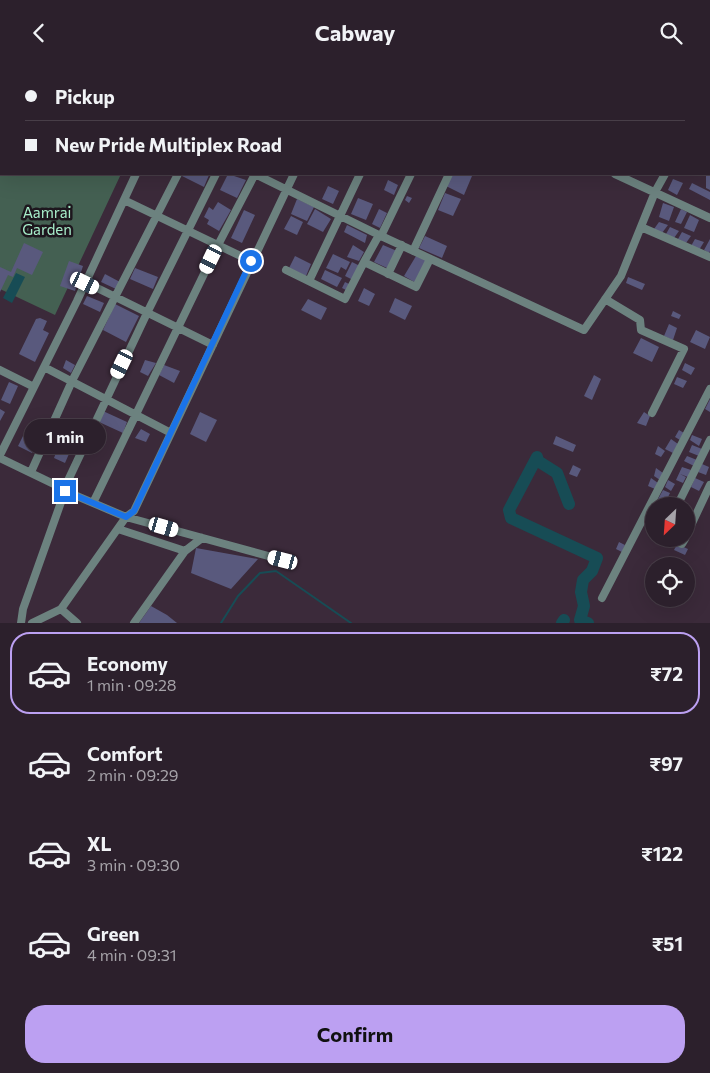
<!DOCTYPE html>
<meta charset="utf-8">
<style>
:root{--surface:#2c202c;--page:#382d38;--text:#f1f3f6;--muted:#a6a3a9;--line:#483e48;--accent:#bca0f2}
body{margin:0;font-family:Commissioner,sans-serif;background:var(--page);color:var(--text);height:100vh;display:flex;flex-direction:column;font-size:19px;white-space:nowrap}
*{box-sizing:border-box;margin:0}
p{font-size:16px;color:var(--muted)}
.icon{flex:none;width:28px;height:28px;fill:none;stroke:currentColor;stroke-width:2;stroke-linecap:round;stroke-linejoin:round}
.map{position:relative;height:558px;overflow:hidden}
.side{display:flex;flex-direction:column;background:var(--surface);flex:1}
.side>*{flex:none}
.guide{position:absolute;left:0px;top:0px;width:710px;height:110px;box-shadow:0 5px 20px #0002,0 0 0 1px var(--line);display:grid;align-content:center;height:110px;padding:0 25px;background:var(--surface)}
.needle{width:32px;rotate:205deg}
.buttons{position:absolute;left:645px;top:432px;display:grid;gap:10px}
.buttons a{display:grid;place-items:center;width:50px;height:50px;border-radius:50%;background:var(--surface);box-shadow:0 5px 20px #0002,0 0 0 1px var(--line);font-size:25px}
.end{position:absolute;width:22px;height:22px;margin:-11px;border:6px solid #1a73e8;background:#fff;box-shadow:0 0 0 2px #fff}
.from{border-radius:50%}
.bubble{position:absolute;height:35px;border-radius:18px;background:var(--surface);box-shadow:0 5px 20px #0002,0 0 0 1px var(--line);font-size:16px;font-weight:700;line-height:35px;text-align:center}
.car{position:absolute;width:15px;height:30px;margin:-15px -8px;border-radius:6px;box-shadow:0 0 4px 1px #0007;background:linear-gradient(#fff 24%,#345 0 40%,#fff 0 76%,#345 0 86%,#fff 0)}
.guide b{display:flex;align-items:center;gap:18px;height:48px;font-size:19px}
.guide b+b{border-top:1px solid var(--line)}
.guide i{width:12px;height:12px;background:var(--text)}
ul{padding:9px 0 0;list-style:none}
li{display:flex;align-items:center;gap:15px;height:82px;margin:0 10px 8px;padding:0 15px;border:2px solid transparent;border-radius:20px}
li div{flex:1}
li b{display:block;font-size:19px}
li em{font-style:normal;font-weight:700}
li.current{border-color:var(--accent)}
li>.icon{width:45px;height:45px;stroke-width:1.5}
.action{display:flex;gap:10px;margin-top:auto;padding:10px 25px}
.action a{flex:1;height:58px;border-radius:20px;background:var(--accent);color:#111;font-size:20px;font-weight:700;line-height:58px;text-align:center}
header{display:flex;justify-content:space-between;align-items:center;height:65px;padding:0 25px;background:var(--surface);font-size:22px;font-weight:700}
.map>svg:first-child{display:block}
</style>
<header><svg class="icon" aria-label="back" viewBox="0 0 24 24"><path d="M15 5l-7 7 7 7"/></svg>Cabway<svg class="icon" aria-label="search" viewBox="0 0 24 24"><circle cx="10" cy="10" r="6"/><path d="M15 15l6 6"/></svg></header>
<div class="map">
<svg width="710" height="558" viewBox="0 0 710 558">
<rect width="100%" height="100%" fill="#3b2a3a"/>
<!-- green -->
<path fill="#446052" d="M0,0H172L1,1V109H121L55,250L0,224Z"/>
<!-- water -->
<path fill="#174c55" d="M16,208L25,212L12,238L3,233Z"/>
<g fill="none" stroke-linecap="round" stroke-linejoin="round">
<!-- stream -->
<path stroke="#174c55" stroke-width="2" d="M221,558L238,531L260,508L276,506L351,558"/>
<!-- river -->
<path stroke="#174c55" stroke-width="12" d="M569,439L557,408L538,396L537,392L509,445L511,453L597,493L592,506L583,515L581,527L584,541L580,555L588,558
M562,558L564,555"/>
</g>
<!-- building -->
<path fill="#59597d" d="M183,109H207L209,110L204,122L182,111Z
M228,109L246,115L237,133L220,125Z
M452,109L472,111L464,130L446,121Z
M706,109H710V125L706,123Z
M673,114L683,118L677,130L668,125Z
M388,115L398,120L394,130L384,125Z
M692,118L710,127V135L689,124Z
M328,121L339,126L333,139L322,134Z
M445,128L461,134L453,151L438,145Z
M407,131L412,133L409,138L405,135Z
M358,133L373,139L366,155L351,149Z
M297,134L314,142L307,156L291,149Z
M218,137L231,145L219,166L207,159L209,155L204,152L209,142L213,145Z
M663,138L674,142L669,156L659,152Z
M315,144L331,154L323,167L307,159Z
M379,144L387,148L380,163L372,159Z
M681,144L687,147L681,159L675,157Z
M244,145L255,150L242,178L231,173Z
M690,150L699,155L694,167L684,163Z
M291,151L303,157L297,170L284,164Z
M659,157L668,160L662,168L654,164Z
M347,160L367,170L365,178L344,167Z
M670,162L679,166L674,173L666,169Z
M682,167L691,171L686,178L678,174Z
M425,171L447,181L442,193L419,183Z
M695,174L704,177L699,185L691,181Z
M710,174V186L709,188L704,185Z
M24,178L43,187L32,210L17,203L13,212L8,210L0,227V202L11,207Z
M353,180L364,187L359,196L347,192Z
M383,180L397,186L387,203L374,197Z
M333,189L350,197L346,205L341,202L338,208L326,203Z
M295,191L311,199L306,211L289,203Z
M416,191L426,195L416,218L404,211Z
M69,196L83,201L75,226L60,221Z
M352,197L360,201L353,215L345,211Z
M135,203L158,212L153,224L130,214Z
M325,205L342,213L337,222L321,214Z
M105,209L120,217L116,224L101,217Z
M628,212L645,219L642,225L626,218Z
M345,217L349,219L346,225L342,223Z
M364,223L375,229L369,241L358,236Z
M87,231L104,238L100,247L83,239Z
M395,233L412,241L405,255L389,247Z
M308,234L327,243L321,255L301,245Z
M115,239L139,251L126,277L103,265Z
M673,246L681,250L679,254L671,251Z
M40,253L47,256L43,265L49,268L35,297L19,289L36,254Z
M669,259L677,263L673,275L664,271Z
M696,265L710,272L705,284L690,277Z
M641,273L659,282L652,297L633,288Z
M66,295L75,300L71,308L63,303Z
M145,295L156,298L148,311L140,307Z
M685,298L695,303L691,310L682,305Z
M164,300L180,306L174,318L159,310Z
M594,310L601,314L592,335L584,331Z
M677,312L687,316L683,323L674,319Z
M9,317L18,321L10,339L1,335Z
M710,334V347L705,344Z
M0,344L5,347L0,356Z
M103,346L127,357L123,368L99,357Z
M200,347L217,355L206,377L190,369Z
M644,347L650,351L646,361L637,358Z
M141,364L150,369L146,377L135,373Z
M679,365L684,368L680,375L675,372Z
M692,370L702,374L699,381L690,375Z
M23,371L36,378L32,388L18,381Z
M556,371L576,380L573,387L553,379Z
M671,374L678,379L673,388L665,384Z
M60,377L72,382L65,398L54,393Z
M692,380L702,384L699,391L689,387Z
M658,381L665,386L661,392L655,389Z
M687,391L697,395L694,401L684,396Z
M702,399L709,402L706,410L698,407Z
M573,400L581,404L577,412L569,409Z
M682,402L691,405L688,412L680,409L686,412L683,418L676,415Z
M656,403L663,408L660,415L654,411Z
M651,413L658,418L655,424L648,421Z
M695,413L704,417L699,426L691,422Z
M668,415L675,419L671,426L665,422Z
M663,425L670,428L665,438L657,436Z
M657,436L664,440L663,441H654Z
M619,477L625,480L622,487L616,484Z
M677,479L688,484L685,490L674,485Z
M196,483L258,494L231,524L191,508Z
M151,541L167,550L177,558H139Z"/>
<g fill="none" stroke-linecap="round" stroke-linejoin="round">
<!-- minor -->
<path stroke="#6c827f" stroke-width="8" d="M127,0L129,1
M370,0L372,1
M458,0L461,1
M188,1L189,0
M228,1L229,0
M261,1L262,0
M301,1V0
M339,1L340,0
M411,1L412,0
M645,1L646,0
M709,85H710
M255,109L379,170L584,265L621,211L655,127L665,109
M615,109L710,153
M124,135L251,196
M641,162L710,192
M379,170L364,197L416,222L430,194
M381,171L411,109
M413,186L449,109
M286,205L345,234L364,197
M388,209L402,180
M309,216L360,109
M85,217L213,280
M605,234L640,255L641,265L684,284L652,348
M44,302L171,368
M0,305L34,322
M0,390L77,236L136,109
M0,393L64,424L65,426L126,452L283,495
M31,407L72,316L178,109
M64,424L147,248L216,109
M93,438L218,180L255,109
M677,441L710,375
M118,464L185,486
M686,471L710,420
M670,474L682,479L685,474
M602,533L710,324
M61,544L77,558
M21,558L23,544L65,426
M32,558L61,544L126,452L134,446L294,109
M134,558L185,486L202,473"/>
<!-- major -->
<path stroke="#a6d4ce" stroke-width="9" d="M567,0L569,1
M709,37H710"/>
</g>
<g fill="none" stroke-linecap="round" stroke-linejoin="round">
<!-- route -->
<path stroke="#1a73e8" stroke-width="6" d="M65,426L126,452L134,446L251,196"/>
</g>
<g text-anchor="middle" dominant-baseline="central" stroke-width="5" stroke-linejoin="round" paint-order="stroke">
<!-- park labels -->
<g font-size="15" fill="#a8efcb" stroke="#1d161d">
<text x="47" y="147">Aamrai<tspan x="47" dy="17">Garden</tspan></text>
</g>
</g>
</svg>
<div class="buttons">
<a><svg class="needle" viewBox="-14 -14 28 28"><path d="M0-13l5 13h-10z" fill="#e53935"/><path d="M0 13l5-13h-10z" fill="#a6a3a9"/></svg></a>
<a><svg class="icon" aria-label="locate" viewBox="0 0 24 24"><circle cx="12" cy="12" r="6"/><path d="M12 2v4M12 18v4M2 12h4M18 12h4"/></svg></a>
</div>
<i class="end from" style="left:251px;top:196px"></i>
<i class="end" style="left:65px;top:426px"></i>
<div class="bubble" style="left:24px;top:354px;width:82px">1 min</div>
<i class="car" style="left:211px;top:194px;rotate:206deg"></i>
<i class="car" style="left:85px;top:218px;rotate:116deg"></i>
<i class="car" style="left:122px;top:299px;rotate:206deg"></i>
<i class="car" style="left:164px;top:462px;rotate:106deg"></i>
<i class="car" style="left:283px;top:495px;rotate:285deg"></i>
<div class="guide">
<b><i class="from"></i>Pickup</b>
<b><i></i>New Pride Multiplex Road</b>
</div>
</div>
<section class="side">
<ul>
<li class="current"><svg class="icon" aria-label="car" viewBox="0 0 24 24"><path d="M5 17H2v-5l4-1 3-4h7l3 4 3 1v5h-3M9 17h6M6 11h13"/><circle cx="7" cy="17" r="2"/><circle cx="17" cy="17" r="2"/></svg><div><b>Economy</b><p>1 min · 09:28</p></div><em>₹72</em></li>
<li><svg class="icon" aria-label="car" viewBox="0 0 24 24"><path d="M5 17H2v-5l4-1 3-4h7l3 4 3 1v5h-3M9 17h6M6 11h13"/><circle cx="7" cy="17" r="2"/><circle cx="17" cy="17" r="2"/></svg><div><b>Comfort</b><p>2 min · 09:29</p></div><em>₹97</em></li>
<li><svg class="icon" aria-label="car" viewBox="0 0 24 24"><path d="M5 17H2v-5l4-1 3-4h7l3 4 3 1v5h-3M9 17h6M6 11h13"/><circle cx="7" cy="17" r="2"/><circle cx="17" cy="17" r="2"/></svg><div><b>XL</b><p>3 min · 09:30</p></div><em>₹122</em></li>
<li><svg class="icon" aria-label="car" viewBox="0 0 24 24"><path d="M5 17H2v-5l4-1 3-4h7l3 4 3 1v5h-3M9 17h6M6 11h13"/><circle cx="7" cy="17" r="2"/><circle cx="17" cy="17" r="2"/></svg><div><b>Green</b><p>4 min · 09:31</p></div><em>₹51</em></li>
</ul>
<div class="action"><a>Confirm</a></div>
</section>
